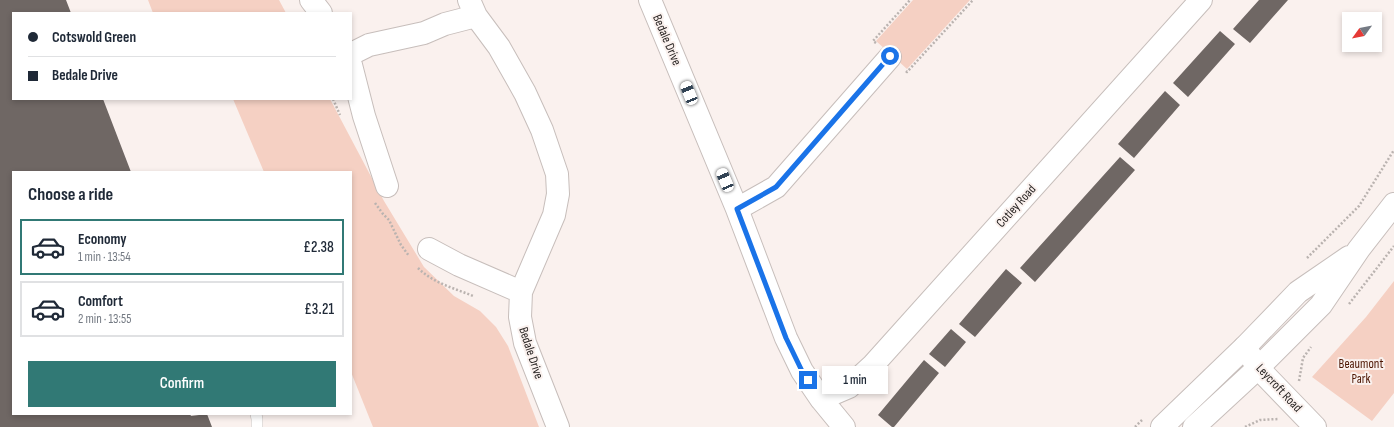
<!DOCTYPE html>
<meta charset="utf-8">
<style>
:root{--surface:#fff;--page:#f6f6f7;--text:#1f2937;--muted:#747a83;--line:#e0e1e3;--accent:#317975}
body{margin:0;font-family:"Sofia Sans Condensed",sans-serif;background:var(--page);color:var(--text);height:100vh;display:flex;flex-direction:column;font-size:15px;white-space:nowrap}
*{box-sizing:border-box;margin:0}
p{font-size:13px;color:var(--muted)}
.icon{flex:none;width:22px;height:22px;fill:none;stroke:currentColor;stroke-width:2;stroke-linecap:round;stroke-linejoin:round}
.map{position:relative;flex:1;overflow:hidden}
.details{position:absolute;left:12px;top:171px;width:340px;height:244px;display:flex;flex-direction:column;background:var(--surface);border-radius:0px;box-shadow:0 2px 6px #0003}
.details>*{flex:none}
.top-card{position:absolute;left:12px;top:12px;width:340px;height:88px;border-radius:0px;box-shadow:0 2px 6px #0003;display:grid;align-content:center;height:88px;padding:0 16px;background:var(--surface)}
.needle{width:26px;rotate:237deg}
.controls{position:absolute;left:1342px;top:12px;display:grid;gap:8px}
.controls a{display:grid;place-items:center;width:40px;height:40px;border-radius:0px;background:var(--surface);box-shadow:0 2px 6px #0003;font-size:20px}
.end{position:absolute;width:18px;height:18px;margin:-9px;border:5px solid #1a73e8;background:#fff;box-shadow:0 0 0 2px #fff}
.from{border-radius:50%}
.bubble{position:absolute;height:28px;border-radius:0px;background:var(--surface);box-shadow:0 2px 6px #0003;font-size:13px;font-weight:600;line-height:28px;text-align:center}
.car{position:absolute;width:12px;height:24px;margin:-12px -6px;border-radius:5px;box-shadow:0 0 3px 1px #0007;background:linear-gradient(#fff 24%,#345 0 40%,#fff 0 76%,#345 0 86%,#fff 0)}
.top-card b{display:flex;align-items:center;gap:14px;height:38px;font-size:15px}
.top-card b+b{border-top:1px solid var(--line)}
.top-card i{width:10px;height:10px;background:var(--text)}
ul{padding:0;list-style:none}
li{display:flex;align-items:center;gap:12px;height:56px;margin:0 8px 6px;padding:0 8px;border:2px solid var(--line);border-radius:0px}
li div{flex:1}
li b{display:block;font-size:15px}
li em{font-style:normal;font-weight:600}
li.selected{border-color:var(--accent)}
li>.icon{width:36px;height:36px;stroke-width:1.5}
h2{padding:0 16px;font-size:18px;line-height:48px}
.cta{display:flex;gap:8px;margin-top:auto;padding:8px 16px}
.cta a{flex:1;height:46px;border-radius:0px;background:var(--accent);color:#fff;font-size:16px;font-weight:600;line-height:46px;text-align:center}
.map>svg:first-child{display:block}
</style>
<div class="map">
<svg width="1394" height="427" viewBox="0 0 1394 427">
<rect width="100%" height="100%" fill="#faf1ee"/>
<!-- green -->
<path fill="#f5d0c3" d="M148,0H279L286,13H153Z
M913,0H970L907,69L876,41Z
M233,99H330L384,201L424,267L454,296L480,311L496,327L508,346L539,427H373L351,372V172H264Z
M1394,281V393L1372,421L1312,377L1366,317Z"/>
<!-- building -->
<path fill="#6f6764" d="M0,0H66L71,13H13V99H103L131,172H13V414H190L191,416L207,414L212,427H0Z
M1259,0H1288L1250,43L1233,29Z
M1220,31L1235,44L1188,97L1173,83Z
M1165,91L1180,105L1134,158L1118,144Z
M1120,157L1135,170L1035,282L1020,268Z
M1006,269L1022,283L975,337L959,324Z
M951,329L966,342L945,367L929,354Z
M924,360L939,373L894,427H892L878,415Z"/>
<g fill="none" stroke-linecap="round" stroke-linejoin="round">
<defs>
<path id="service" d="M256,414L257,419V427"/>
<path id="minor" d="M311,0L321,13
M469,0L476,16L499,47L525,93L542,130L557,174L558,194L554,215L521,292L520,317L525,343L558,427
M650,0L737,209L786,338L802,371L821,399L844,427
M351,54L369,45L424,33L445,24L476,16
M351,65L364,116L387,186
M737,209L776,187L890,57
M429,249L459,265L521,292
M1245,347L1258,368L1315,427
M821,399L849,387L873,365L1201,0"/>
<path id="tertiary" d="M1162,427L1245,347L1298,292L1349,257
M1194,427L1258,368L1321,305L1359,249L1394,204"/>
</defs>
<!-- service casing -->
<use href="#service" stroke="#c7bebb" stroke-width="12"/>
<!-- minor casing -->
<use href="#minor" stroke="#c7bebb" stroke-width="24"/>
<!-- tertiary casing -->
<use href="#tertiary" stroke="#c7bebb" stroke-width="24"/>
<!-- path -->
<path stroke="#bab3b0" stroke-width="2.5" stroke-dasharray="2 2" stroke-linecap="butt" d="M876,43L873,41L910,0
M906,71L907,72L973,0
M333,99L340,115
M375,203L383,214L389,220L401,245L409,256
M1307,258L1359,206L1394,150
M418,268C433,283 454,288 473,296
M1349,304L1394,246
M1299,381L1303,358L1311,347
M1135,427L1142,420
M1245,427L1260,420L1278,419"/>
<!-- service -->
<use href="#service" stroke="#fff" stroke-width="11"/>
<!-- minor -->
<use href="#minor" stroke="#fff" stroke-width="22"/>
<!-- tertiary -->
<use href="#tertiary" stroke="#fff" stroke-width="22"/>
</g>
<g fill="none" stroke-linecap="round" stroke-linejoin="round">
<!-- route -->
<path stroke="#1a73e8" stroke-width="5" d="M808,380L802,371L786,338L737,209L776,187L890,56"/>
</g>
<g text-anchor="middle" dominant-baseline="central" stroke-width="4" stroke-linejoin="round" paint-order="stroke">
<!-- street labels -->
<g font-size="13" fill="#282423" stroke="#faf1ee">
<text transform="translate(667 40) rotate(67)">Bedale Drive</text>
<text transform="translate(1016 206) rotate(-48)">Cotley Road</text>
<text transform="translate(531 353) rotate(72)">Bedale Drive</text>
<text transform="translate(1279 388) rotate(47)">Leycroft Road</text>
</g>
<!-- park labels -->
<g font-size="13" fill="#4c1400" stroke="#faf1ee">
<text x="1361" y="364">Beaumont<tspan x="1361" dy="15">Park</tspan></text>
</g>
</g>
</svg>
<div class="controls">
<a><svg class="needle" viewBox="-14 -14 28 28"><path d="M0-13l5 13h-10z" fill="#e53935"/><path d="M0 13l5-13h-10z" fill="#747a83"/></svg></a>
</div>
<i class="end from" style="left:890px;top:56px"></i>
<i class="end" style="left:808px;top:380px"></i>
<div class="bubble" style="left:822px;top:366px;width:66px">1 min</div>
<i class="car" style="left:689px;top:93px;rotate:338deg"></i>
<i class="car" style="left:725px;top:180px;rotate:337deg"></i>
<div class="top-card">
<b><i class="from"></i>Cotswold Green</b>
<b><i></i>Bedale Drive</b>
</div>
<section class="details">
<h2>Choose a ride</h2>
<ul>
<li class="selected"><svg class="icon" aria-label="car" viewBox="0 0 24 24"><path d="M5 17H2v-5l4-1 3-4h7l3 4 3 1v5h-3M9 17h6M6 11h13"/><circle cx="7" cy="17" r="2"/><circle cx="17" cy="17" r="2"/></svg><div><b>Economy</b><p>1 min · 13:54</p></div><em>£2.38</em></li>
<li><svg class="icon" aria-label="car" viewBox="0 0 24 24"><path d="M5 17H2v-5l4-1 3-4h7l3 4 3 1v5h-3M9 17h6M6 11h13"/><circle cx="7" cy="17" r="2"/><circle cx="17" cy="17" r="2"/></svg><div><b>Comfort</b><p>2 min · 13:55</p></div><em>£3.21</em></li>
</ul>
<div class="cta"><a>Confirm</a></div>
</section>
</div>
